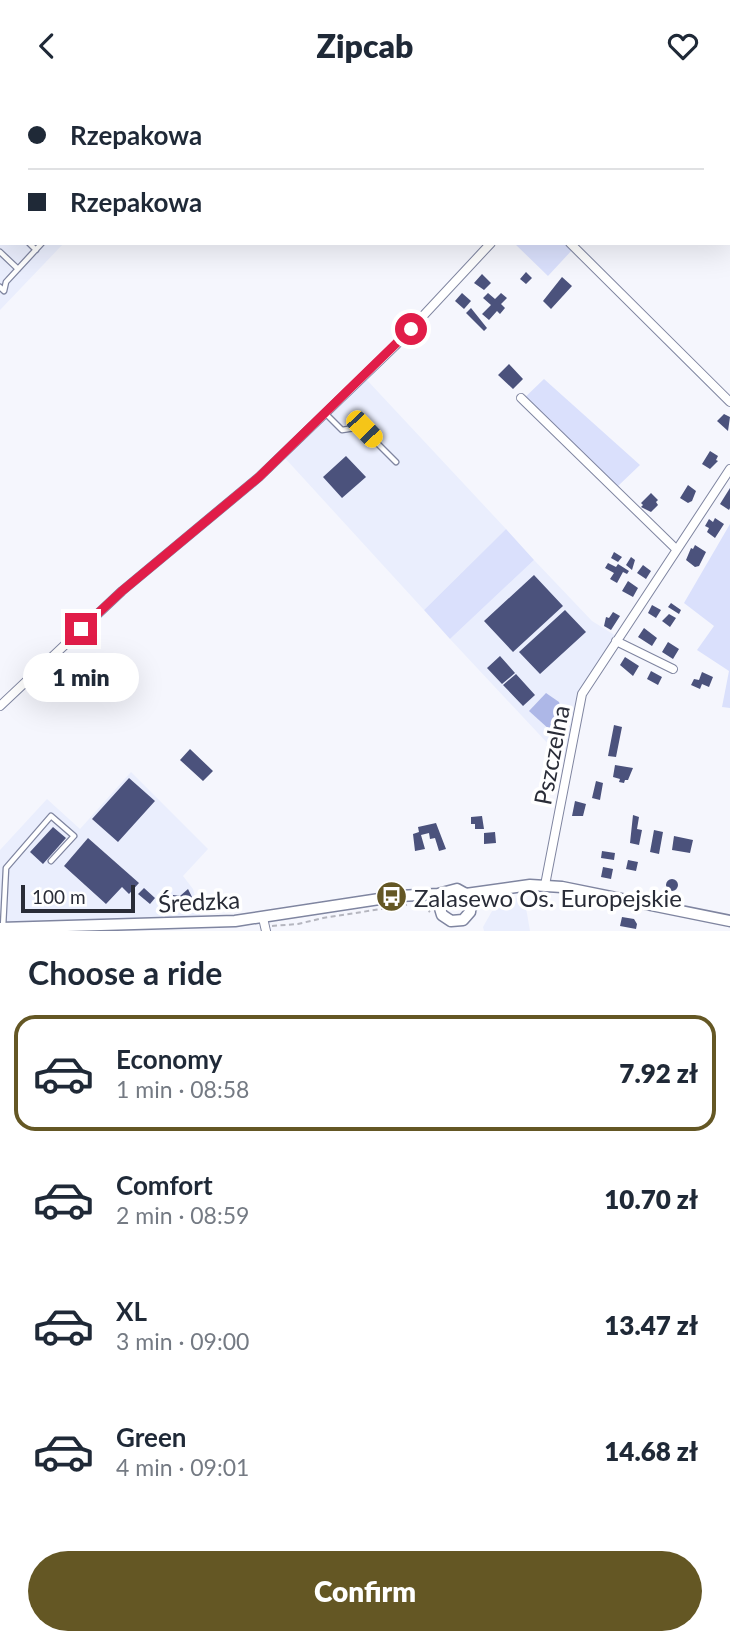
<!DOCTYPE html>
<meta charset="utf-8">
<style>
:root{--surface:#fff;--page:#f6f6f7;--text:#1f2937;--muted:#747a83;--line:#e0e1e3;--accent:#645724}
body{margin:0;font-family:Lato,sans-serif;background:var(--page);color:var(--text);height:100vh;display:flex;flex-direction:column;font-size:26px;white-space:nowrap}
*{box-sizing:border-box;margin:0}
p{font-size:23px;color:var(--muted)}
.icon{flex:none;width:38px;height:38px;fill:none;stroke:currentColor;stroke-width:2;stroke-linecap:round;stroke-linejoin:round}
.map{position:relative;height:840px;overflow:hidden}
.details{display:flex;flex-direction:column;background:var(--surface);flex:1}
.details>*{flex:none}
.banner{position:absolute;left:0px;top:0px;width:732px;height:154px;box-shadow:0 7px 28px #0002;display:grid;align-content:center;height:154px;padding:0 28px;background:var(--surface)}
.scale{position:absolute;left:21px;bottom:18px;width:114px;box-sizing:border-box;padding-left:7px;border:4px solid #292c37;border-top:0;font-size:19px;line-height:24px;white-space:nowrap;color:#292c37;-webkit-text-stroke:5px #fff;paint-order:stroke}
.end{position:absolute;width:32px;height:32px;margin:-16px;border:9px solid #e11d48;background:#fff;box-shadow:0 0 0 4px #fff}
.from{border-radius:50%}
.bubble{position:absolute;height:49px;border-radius:24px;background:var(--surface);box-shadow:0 7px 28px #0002;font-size:23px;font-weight:800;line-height:49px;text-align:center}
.car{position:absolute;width:21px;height:42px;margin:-21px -10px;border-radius:9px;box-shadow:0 0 5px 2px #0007;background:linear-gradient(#f5c518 24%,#345 0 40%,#f5c518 0 76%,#345 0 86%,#f5c518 0)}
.banner b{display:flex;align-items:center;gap:24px;height:66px;font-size:26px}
.banner b+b{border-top:2px solid var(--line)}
.banner i{width:18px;height:18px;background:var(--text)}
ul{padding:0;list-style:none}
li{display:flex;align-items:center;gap:21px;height:116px;margin:0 14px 10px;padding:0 14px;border:4px solid transparent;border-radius:21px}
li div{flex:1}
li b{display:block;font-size:26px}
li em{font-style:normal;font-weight:800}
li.on{border-color:var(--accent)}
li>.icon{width:63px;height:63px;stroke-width:1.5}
h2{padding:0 28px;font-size:32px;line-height:84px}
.primary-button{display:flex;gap:14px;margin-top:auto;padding:14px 28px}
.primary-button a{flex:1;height:80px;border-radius:42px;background:var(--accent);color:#fff;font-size:28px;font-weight:800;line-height:80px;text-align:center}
header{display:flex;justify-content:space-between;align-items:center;height:91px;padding:0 28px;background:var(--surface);font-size:32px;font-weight:800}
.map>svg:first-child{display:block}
</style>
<header><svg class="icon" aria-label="back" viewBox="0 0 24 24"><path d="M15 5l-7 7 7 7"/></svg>Zipcab<svg class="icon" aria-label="heart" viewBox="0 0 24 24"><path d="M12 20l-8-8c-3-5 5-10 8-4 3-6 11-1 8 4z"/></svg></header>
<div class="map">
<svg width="730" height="840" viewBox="0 0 730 840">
<rect width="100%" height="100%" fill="#f5f6fd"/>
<!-- built -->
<path fill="#eaeefd" d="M0,0H227L2,2V152H64L0,219Z
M393,0H696L694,2Z
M366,288L506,438L424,519L284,366Z
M534,469L592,530L616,545L580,600L566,672L450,548Z
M131,681L208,758L183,785L193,798L201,827L0,831V759L47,708L80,738Z
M524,805L530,840H484L483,836L496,813Z"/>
<!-- green -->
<path fill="#dae0fc" d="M514,152H566L573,158L548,185Z
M544,288L640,374L618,395L617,404L519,312Z
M730,433V617L722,616L729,580L697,559L714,535L684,512Z
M506,438L534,469L450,548L424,519Z"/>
<!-- water -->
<path fill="#adb7e7" d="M546,602L559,611L560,614L550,639L529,620Z"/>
<!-- building -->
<path fill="#4b527c" d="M526,181L532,187L526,193L520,188Z
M482,183L491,192L484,199L474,192Z
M562,186L572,195L551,218L543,210Z
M462,202L471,210L464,218L455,210Z
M488,202L495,208L501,202L507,207L501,213L505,217L500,223L497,220L489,229L482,223L491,214L483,207Z
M471,217L487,237L484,240L466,222Z
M509,273L523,288L513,298L498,284Z
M724,323L730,326L728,340L717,330Z
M710,360L718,365L716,369L718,370L710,378L702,373Z
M346,365L366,386L342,407L323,386Z
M688,394L696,400L692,410L688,412L680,407Z
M730,397V417L729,419L720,413Z
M651,402L658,409L656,411L658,414L651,421L641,416L643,414L641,412Z
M715,427L724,433L715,447L707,441L709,437L705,435L709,428L713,431Z
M695,454L706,461L699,475L695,476L686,469L691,457L693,458Z
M614,461L622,466L618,471L611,467Z
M631,466L635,469L632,479L626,474Z
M608,472L616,476L618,473L629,480L627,483L623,481L617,492L610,488L614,482L605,477Z
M643,474L651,480L646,488L637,482Z
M534,484L563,515L513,561L484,530Z
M628,490L638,497L633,506L622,500Z
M671,512L681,519L679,523L668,516Z
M652,514L661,519L656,527L648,522Z
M565,519L586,541L540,583L519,561Z
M613,521L620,525L611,539L604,535L606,526L609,527Z
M669,523L676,527L670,536L662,530Z
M644,537L657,547L652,555L638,546Z
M668,551L679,558L673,568L662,561Z
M500,565L515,582L502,593L487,577Z
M625,566L639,575L633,585L620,574Z
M651,580L662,586L658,594L647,588Z
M702,581L713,586L709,596L702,593L700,598L691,594L694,588L699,589Z
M516,583L535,604L523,615L503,594Z
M614,634L622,636L616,666L608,665Z
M190,658L213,680L203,690L180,669Z
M615,674L633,677L628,689H625L624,692L619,691L620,688L613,686Z
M129,687L155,710L118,751L92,728Z
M596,690L603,692L600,709L592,707Z
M575,710L586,713L583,725H572Z
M633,724L639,726L637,738L642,739L639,754L630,752Z
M482,725L484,738H475V733H471V726Z
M436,732L446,758L439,760L435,747L430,748L429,742L421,744L425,758L415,760L413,743L419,741L418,736Z
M53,736L66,747L43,773L30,761Z
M654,739L663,741L659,763L650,761Z
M495,741L496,752L484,753V742Z
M674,745L693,749L690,762L672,759Z
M88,747L139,792L129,803L122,796L106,813L64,775Z
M602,760L615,762L614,769L601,767Z
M628,769L638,771L636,780L626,778Z
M603,776L613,778L611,788L601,786Z
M666 794a6 6 0 1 1 12 0a6 6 0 1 1-12 0Z
M144,797L155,807L150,813L138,803Z
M188,798L194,810L185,817L172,819L169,808L173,807V804L180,805Z
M622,826L634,828L637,833L636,838L620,835Z"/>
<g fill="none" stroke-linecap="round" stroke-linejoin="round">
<defs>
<path id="lane" d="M25,0L27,2
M60,0L62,2
M100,0L102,2
M140,0L142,2
M178,0L179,2
M507,0L509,2
M201,2L203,0
M658,2L659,0
M0,10L2,12
M0,50L2,51
M0,88L2,89
M0,125L2,127
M29,152L36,159
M0,161L18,178
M0,196L4,200L6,191L42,152
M326,323L342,339L361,336L396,371
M3,836L6,777L51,725L74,745L51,770"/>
<path id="street" d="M570,152L730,311
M521,307L676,458
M616,550L673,578
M0,615L122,500L259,386L395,255L491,152
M545,794L582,603L730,378
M263,827L266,840"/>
<path id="secondary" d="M466,803L530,794L562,796L730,830
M471,816L477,811L499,802
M0,837L235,830L399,805L438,803L457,798L466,803L471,811L470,821L463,829L451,830L442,824L439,814L447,801"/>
</defs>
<!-- lane casing -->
<use href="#lane" stroke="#7f85a0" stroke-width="7"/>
<!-- street casing -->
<use href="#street" stroke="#7f85a0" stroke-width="10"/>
<!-- secondary casing -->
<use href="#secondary" stroke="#7f85a0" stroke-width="13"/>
<!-- path -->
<path stroke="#b5b6bf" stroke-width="2" stroke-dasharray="5 3.5" stroke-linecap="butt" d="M413,814L425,817L430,821
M272,835L298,833L323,827L407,814"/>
<!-- lane -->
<use href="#lane" stroke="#fff" stroke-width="4.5"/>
<!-- street -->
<use href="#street" stroke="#fff" stroke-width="8"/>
<!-- secondary -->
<use href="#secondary" stroke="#fff" stroke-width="10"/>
</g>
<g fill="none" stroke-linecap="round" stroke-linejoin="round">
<!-- route -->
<path stroke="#e11d48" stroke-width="9" d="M81,538L122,500L259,386L411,238"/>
</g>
<!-- icons -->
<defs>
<symbol id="bus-disc" viewBox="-11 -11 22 22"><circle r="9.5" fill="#645724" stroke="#fff"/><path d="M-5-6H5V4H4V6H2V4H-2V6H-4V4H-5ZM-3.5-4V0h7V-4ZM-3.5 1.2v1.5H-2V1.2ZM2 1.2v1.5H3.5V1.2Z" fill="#fff"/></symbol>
</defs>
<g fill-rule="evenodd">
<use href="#bus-disc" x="374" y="788" width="35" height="35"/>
</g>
<g text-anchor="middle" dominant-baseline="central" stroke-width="7" stroke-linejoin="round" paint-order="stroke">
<!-- street labels -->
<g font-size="24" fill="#292c37" stroke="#fff">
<text transform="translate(551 664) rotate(-79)">Pszczelna</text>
<text transform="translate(199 810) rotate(-3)">Średzka</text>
</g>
<!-- poi labels -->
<g font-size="24" fill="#292c37" stroke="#fff" text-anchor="start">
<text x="414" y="806">Zalasewo Os. Europejskie</text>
</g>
</g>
</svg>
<div class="scale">100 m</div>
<i class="end from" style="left:411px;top:238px"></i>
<i class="end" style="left:81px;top:538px"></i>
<div class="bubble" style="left:23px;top:562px;width:116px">1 min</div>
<i class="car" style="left:364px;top:338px;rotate:136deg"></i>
<div class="banner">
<b><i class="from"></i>Rzepakowa</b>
<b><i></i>Rzepakowa</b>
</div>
</div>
<section class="details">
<h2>Choose a ride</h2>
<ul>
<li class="on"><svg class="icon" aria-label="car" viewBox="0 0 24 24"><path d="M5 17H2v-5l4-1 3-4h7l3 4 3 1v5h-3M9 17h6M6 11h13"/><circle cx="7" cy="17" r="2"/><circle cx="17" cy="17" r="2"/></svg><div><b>Economy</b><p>1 min · 08:58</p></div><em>7.92 zł</em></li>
<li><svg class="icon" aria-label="car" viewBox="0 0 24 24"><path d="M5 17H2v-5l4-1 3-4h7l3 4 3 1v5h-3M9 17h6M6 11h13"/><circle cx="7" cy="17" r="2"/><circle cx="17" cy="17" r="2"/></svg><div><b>Comfort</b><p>2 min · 08:59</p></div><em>10.70 zł</em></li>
<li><svg class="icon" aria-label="car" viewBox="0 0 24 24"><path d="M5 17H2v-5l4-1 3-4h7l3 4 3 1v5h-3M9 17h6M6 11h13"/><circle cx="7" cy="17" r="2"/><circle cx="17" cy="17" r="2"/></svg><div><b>XL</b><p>3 min · 09:00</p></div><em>13.47 zł</em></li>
<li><svg class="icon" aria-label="car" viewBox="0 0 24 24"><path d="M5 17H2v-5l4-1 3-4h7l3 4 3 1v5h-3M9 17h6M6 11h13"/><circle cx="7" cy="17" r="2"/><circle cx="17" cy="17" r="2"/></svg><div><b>Green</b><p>4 min · 09:01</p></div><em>14.68 zł</em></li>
</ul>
<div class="primary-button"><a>Confirm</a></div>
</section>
